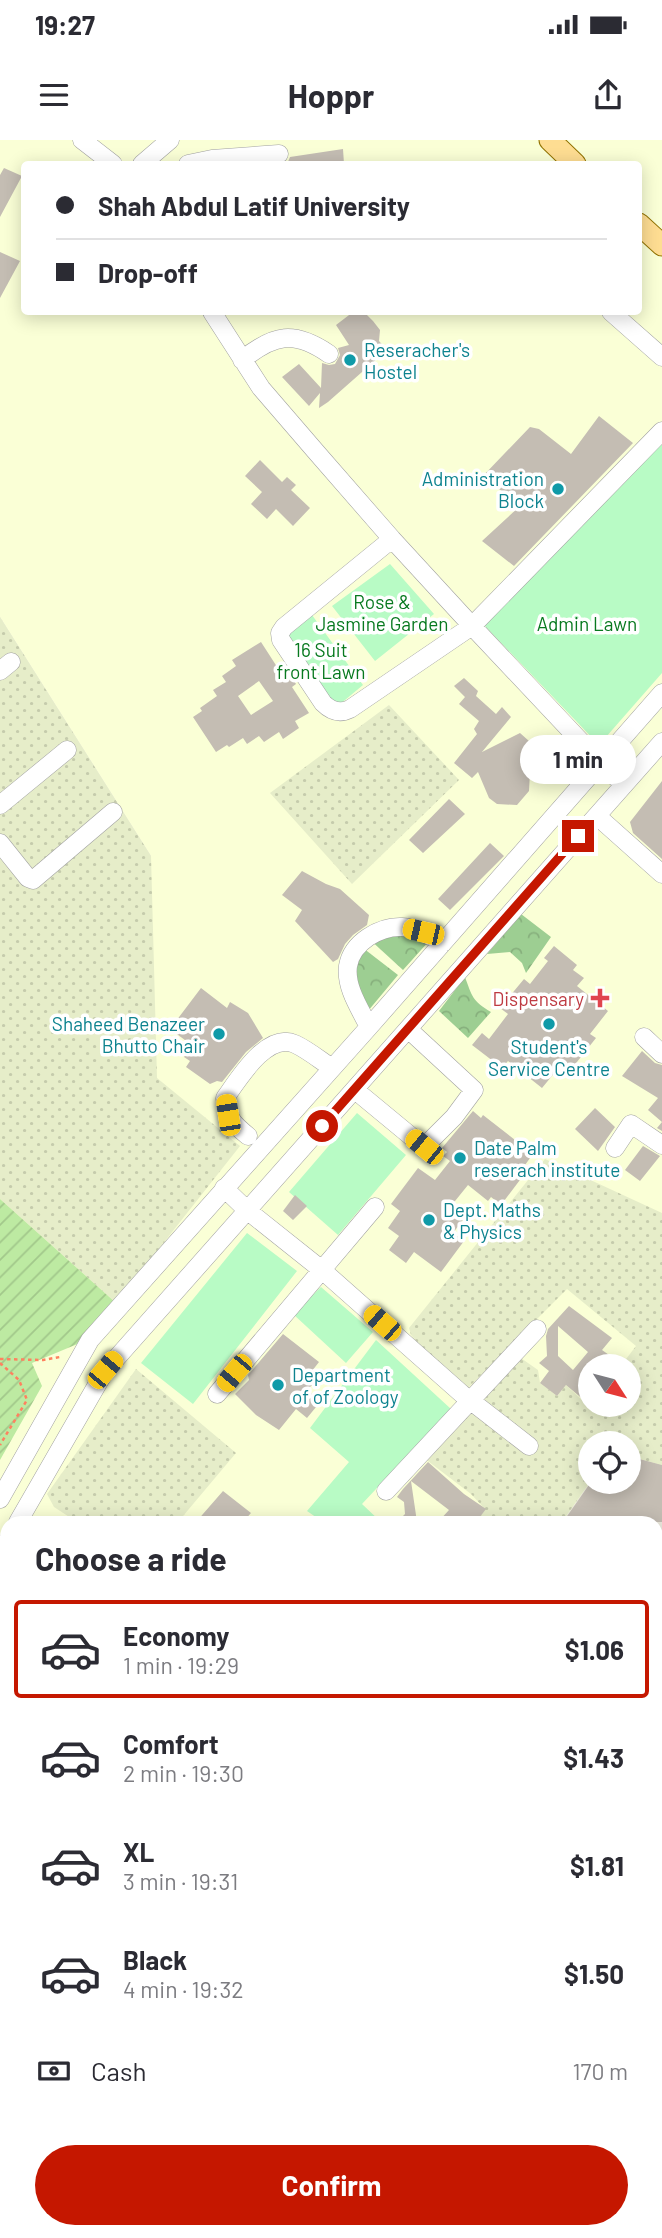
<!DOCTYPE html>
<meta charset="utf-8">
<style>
:root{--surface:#fff;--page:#f2f2f3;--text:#2b2b33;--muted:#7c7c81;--line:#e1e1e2;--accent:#c51700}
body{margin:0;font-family:Barlow,sans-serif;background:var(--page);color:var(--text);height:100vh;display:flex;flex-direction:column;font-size:26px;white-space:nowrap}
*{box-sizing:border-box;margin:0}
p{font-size:23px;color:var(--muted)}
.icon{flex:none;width:38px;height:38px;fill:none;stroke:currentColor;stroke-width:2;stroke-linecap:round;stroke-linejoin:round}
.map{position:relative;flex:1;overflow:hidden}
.drawer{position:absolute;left:0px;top:1376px;width:663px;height:723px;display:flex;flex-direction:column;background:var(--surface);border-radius:21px 21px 0 0;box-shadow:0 4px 18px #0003}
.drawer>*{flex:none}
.guide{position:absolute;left:21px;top:21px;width:621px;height:154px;border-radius:7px;box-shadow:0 4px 18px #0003;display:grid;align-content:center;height:154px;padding:0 35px;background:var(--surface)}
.needle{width:46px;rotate:126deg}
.fabs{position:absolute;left:578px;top:1214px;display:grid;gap:14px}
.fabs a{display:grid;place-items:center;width:63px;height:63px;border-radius:50%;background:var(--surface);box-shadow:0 4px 18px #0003;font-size:35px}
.end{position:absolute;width:32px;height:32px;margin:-16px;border:9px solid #c51700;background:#fff;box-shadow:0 0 0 4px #fff}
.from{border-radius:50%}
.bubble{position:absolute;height:49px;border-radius:24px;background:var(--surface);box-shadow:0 4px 18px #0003;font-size:23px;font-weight:700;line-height:49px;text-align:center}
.car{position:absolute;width:21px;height:42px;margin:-21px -10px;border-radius:9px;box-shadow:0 0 5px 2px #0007;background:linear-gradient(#f5c518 24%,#345 0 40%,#f5c518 0 76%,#345 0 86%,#f5c518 0)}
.guide b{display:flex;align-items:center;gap:24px;height:66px;font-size:26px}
.guide b+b{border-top:2px solid var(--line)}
.guide i{width:18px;height:18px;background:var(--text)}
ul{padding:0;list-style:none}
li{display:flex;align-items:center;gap:21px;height:98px;margin:0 14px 10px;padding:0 21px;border:4px solid transparent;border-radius:7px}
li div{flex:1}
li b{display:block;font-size:26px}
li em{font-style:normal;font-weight:700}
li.current{border-color:var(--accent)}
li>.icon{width:63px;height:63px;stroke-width:1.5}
h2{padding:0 35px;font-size:32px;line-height:84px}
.pay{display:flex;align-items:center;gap:18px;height:77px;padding:0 35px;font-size:26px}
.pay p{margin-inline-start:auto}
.cta{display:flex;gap:14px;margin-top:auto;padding:14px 35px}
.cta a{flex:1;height:80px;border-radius:42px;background:var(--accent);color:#fff;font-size:28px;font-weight:700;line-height:80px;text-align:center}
.status{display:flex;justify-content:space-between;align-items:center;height:49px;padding:0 35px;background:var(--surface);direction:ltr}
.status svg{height:19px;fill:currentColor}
header{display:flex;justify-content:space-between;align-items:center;height:91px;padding:0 35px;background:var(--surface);font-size:32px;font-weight:700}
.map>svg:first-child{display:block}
</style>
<div class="status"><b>19:27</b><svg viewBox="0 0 49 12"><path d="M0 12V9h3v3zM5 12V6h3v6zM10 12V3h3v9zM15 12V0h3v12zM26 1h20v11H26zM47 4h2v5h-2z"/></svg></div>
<header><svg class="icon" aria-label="menu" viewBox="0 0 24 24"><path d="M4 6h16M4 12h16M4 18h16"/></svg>Hoppr<svg class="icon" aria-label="share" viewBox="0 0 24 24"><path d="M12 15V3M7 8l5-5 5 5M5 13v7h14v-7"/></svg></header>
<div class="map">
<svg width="662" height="2098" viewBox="0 0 662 2098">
<defs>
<pattern id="farmland-dots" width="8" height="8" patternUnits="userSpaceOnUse" patternTransform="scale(1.75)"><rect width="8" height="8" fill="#e6edc9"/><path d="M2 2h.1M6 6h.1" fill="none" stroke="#c5cbac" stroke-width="1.8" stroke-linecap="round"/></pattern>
<pattern id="forest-crowns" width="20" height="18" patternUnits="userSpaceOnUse" patternTransform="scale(1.75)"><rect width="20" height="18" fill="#9dce92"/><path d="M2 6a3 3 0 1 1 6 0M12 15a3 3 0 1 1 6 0" fill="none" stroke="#87b07d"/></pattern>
<pattern id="garden-furrows" width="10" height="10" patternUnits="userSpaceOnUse" patternTransform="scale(1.75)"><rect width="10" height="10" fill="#bdeaa2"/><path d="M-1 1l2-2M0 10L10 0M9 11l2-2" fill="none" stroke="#a2c88b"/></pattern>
</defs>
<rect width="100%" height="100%" fill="#edeadf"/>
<!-- education -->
<path fill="#faffd6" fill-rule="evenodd" d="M0,0H662V1325L628,1316V1304H590V1342L562,1382H7V1858L0,1860V771L151,716L0,477ZM24,24H639V172H24ZM590,1227H628V1265H590Z"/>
<!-- farmland -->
<path fill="url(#farmland-dots)" d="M0,477L151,716L157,938L240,1006L116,1163L0,1059Z
M389,565L459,640L352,744L270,653Z
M545,1019L662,1073V1325L628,1316V1304H590V1342L562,1382H476L485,1369L471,1354L420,1315L484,1258L518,1216L538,1230L540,1243L557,1256L566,1245L588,1266L590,1264V1265H628V1227H620L636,1206L567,1149L462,1254L411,1195L409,1188Z
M136,1229L236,1313L178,1382H77L54,1367L47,1354Z
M7,1858V2091H237L231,2098H0V1860Z
M242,2091H355L361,2098H237Z"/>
<!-- forest -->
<path fill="url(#forest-crowns)" d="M521,774L551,797L526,833L522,823L510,812L487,814Z
M402,787L430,800L403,830L367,797Z
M363,808L398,835L368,871L348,825Z
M465,837C472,856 472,861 491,872L468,898L439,871Z
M7,1425V1571L0,1560V1436Z"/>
<!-- park -->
<path fill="#b8fbc5" d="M662,291V533L599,605L483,484Z
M390,424L434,474L375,521L332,466Z
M312,475L363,545L339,565L321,552L285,494L292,483Z
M357,973L406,1015L338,1095L289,1052Z
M247,1093L297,1131L193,1264L141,1223Z
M321,1147L373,1192L346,1223L293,1174Z
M376,1200L451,1269L362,1364L381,1382H323L307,1371L349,1322L310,1288Z"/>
<!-- garden -->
<path fill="url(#garden-furrows)" d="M0,1059L116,1163L87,1200L32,1223L42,1246L0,1320Z"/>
<!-- building -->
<path fill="#c4bdb3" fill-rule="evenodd" d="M343,9L344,24H287L290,17Z
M4,28L22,36L0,77V35Z
M0,112L20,121L0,158Z
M353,172H364L373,181L380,190L379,201L387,210L328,262L319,268L320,253L309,266L282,237L299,224L321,248L322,223L329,225L335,224L340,215L338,208L349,205L336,185Z
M599,276L633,303L514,426L482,401L521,365L482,337L530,287L539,289L571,314Z
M260,320L282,342L287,337L296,345L291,350L310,368L293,386L276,369L267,379L251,364L262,352L245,336Z
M261,502L281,533L287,529L296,544L292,547L309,573L295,581L299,588L283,599L279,592L264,602L259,596L247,604L243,598L229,607L227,605L216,612L193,577L202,571L200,568L217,556L213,550L226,542L222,536L236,526L232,520ZM259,541L273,561L251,575L238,556Z
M464,538L478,551L476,556L496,574L502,567L511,577L482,612L520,593L539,610L525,628L530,632L529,651L517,665L497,664L489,658L478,632L472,638L454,623L477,594L474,589L479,581L459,564L465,557L454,546Z
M662,641V719L633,693L630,682Z
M449,659L465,674L423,713L409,700Z
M490,703L504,716L450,770L438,759Z
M302,731L326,744L340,749L369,775L367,785L353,795L345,804L338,819L333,822L295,781L302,770L282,755Z
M554,806L577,825L573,830L584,838L577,846L608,871L590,894L596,898L569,932L561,925L542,948L508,921L502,928L472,905L482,893L489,899L508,874L500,868L524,839L530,844L548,821L544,818Z
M201,848L227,868L230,862L248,873L263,898L246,912L222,942L217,941L210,944L186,927L190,921L184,917L193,906L170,889Z
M642,911L655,923L662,925V991L657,988L662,982L648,970L658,958L622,936Z
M595,968L615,987L598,1011L575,989Z
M473,971L481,978L483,975L533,1014L525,1025L529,1028L501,1065L491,1057L488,1061L468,1045L451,1066L465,1077L453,1093L464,1101L441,1132L414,1112L406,1123L389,1110L399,1096L388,1088L400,1071L391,1064L418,1028L435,1040L450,1021L443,1016L447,1012L442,1008Z
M643,1006L660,1016L640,1041L625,1030Z
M295,1055L307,1066L293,1080L283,1071Z
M569,1166L612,1198L602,1210L616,1220L611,1227H590V1265L566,1245L557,1256L540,1243L549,1231L539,1223L547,1216L546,1196L548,1189ZM558,1186L588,1212L573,1230L558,1216Z
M283,1194L319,1222L312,1231L318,1239L307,1250L321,1261L307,1278L296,1269L279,1290L256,1275L235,1254L249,1240L248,1235Z
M628,1316L662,1325V1382H563L591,1342H628Z
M428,1322L464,1354L486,1369L476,1382H438L449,1370L411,1341L417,1382H397L405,1374L404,1362L397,1357L403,1349Z
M223,1351L251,1373L243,1382H196Z"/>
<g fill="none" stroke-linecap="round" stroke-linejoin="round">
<defs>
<path id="minor" d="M82,0L113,24
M142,24L170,0
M188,24L212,19L279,14
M212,172L261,248L317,313L392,399L472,486L601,623L624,645
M611,172L662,217
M242,220C274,194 294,190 329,214
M392,399L284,487L280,493L281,500L323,563C331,571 340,574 350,569L472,486L662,291
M0,531L11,522
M0,665L67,610
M597,676L662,734
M0,703L28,738L33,740L113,672
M369,887C360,869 345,847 348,826C352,802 380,786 402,787C417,788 430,796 443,803
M644,897L662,914
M355,950L424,1007L454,977L474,950L408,889
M248,996C232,983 228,979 225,958C238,940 267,891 295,904C308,910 320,920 332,928
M615,1008L631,984L662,1005
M224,1048L248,1071L322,1130L462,1254L529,1306
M217,1254L375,1067
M386,1351L537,1189
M0,1359L90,1200L369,887L662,553
M18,1382L105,1231L662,602
M0,1414L7,1402
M656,1680L662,1676
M656,1786L662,1791
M656,1840L662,1832
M656,1878L662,1882
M656,1971L662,1975
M365,2091L370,2098
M237,2098L242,2091
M462,2098L468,2091"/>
<path id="major" d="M550,0L575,24
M639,84L662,105"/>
</defs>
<!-- minor casing -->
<use href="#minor" stroke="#a1a1a1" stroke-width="19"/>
<!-- major casing -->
<use href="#major" stroke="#917200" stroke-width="23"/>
<!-- path -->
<path stroke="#fe825f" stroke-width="2.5" stroke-dasharray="3.5 3.5" stroke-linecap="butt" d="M0,1219L43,1220L60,1217
M0,1223L19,1240L27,1260L0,1305"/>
<!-- minor -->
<use href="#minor" stroke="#fff" stroke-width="18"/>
<!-- major -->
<use href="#major" stroke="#fedd92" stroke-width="21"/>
</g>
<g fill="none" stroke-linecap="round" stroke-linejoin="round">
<!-- route -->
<path stroke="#c51700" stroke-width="9" d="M322,986L578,696"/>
</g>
<!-- markers -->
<g fill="#0f9aa8" stroke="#fff" stroke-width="2.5">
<circle cx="350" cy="220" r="7"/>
<circle cx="558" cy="349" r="7"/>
<circle cx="549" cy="884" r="7"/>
<circle cx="219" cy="894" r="7"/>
<circle cx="460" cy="1018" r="7"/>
<circle cx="429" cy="1080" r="7"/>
<circle cx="278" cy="1245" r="7"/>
</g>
<path fill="#e0444e" stroke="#fff" stroke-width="2.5" d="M596.5 847.5h7v7h7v7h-7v7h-7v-7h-7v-7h7z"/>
<g text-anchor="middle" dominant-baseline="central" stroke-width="7" stroke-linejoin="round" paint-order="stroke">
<!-- culture labels -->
<g font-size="19" fill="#0d838f" stroke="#fff" text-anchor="start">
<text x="364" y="209">Reseracher's<tspan x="364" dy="22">Hostel</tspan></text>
<text x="544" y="338" text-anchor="end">Administration<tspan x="544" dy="22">Block</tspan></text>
<text x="205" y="883" text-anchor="end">Shaheed Benazeer<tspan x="205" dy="22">Bhutto Chair</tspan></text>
<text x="549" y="906" text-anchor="middle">Student's<tspan x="549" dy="22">Service Centre</tspan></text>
<text x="474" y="1007">Date Palm<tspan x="474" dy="22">reserach institute</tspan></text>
<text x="443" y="1069">Dept. Maths<tspan x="443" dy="22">&amp; Physics</tspan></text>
<text x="292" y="1234">Department<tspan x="292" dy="22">of of Zoology</tspan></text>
</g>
<!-- park labels -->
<g font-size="19" fill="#08791f" stroke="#fff">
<text x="382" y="461">Rose &amp;<tspan x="382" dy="22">Jasmine Garden</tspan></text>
<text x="587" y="483">Admin Lawn</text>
<text x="321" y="509">16 Suit<tspan x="321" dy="22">front Lawn</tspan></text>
</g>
<!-- health labels -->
<g font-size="19" fill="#be3a42" stroke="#fff" text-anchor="end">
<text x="584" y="858">Dispensary</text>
</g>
</g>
</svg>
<div class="fabs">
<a><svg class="needle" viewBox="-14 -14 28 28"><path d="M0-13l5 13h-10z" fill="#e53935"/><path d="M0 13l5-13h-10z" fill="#7c7c81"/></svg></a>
<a><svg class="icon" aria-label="locate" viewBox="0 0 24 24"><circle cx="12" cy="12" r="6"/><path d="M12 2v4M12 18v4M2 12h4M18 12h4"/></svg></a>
</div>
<i class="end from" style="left:322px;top:986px"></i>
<i class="end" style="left:578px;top:696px"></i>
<div class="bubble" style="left:520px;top:595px;width:116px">1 min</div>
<i class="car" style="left:423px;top:792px;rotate:283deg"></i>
<i class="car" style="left:228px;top:975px;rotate:351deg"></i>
<i class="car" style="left:424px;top:1007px;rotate:309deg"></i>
<i class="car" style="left:382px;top:1183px;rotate:311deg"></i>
<i class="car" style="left:105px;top:1230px;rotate:40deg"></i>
<i class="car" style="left:234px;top:1233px;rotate:220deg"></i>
<div class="guide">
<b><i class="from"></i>Shah Abdul Latif University</b>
<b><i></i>Drop-off</b>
</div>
<section class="drawer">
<h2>Choose a ride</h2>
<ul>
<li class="current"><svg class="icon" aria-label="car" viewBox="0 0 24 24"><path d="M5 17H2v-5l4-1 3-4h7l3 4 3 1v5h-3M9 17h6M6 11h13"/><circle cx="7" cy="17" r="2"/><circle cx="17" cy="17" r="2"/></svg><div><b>Economy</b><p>1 min · 19:29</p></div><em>$1.06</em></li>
<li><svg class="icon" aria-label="car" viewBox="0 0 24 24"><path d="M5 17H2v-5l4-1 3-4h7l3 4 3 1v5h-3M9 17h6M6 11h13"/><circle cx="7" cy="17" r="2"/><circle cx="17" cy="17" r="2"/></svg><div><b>Comfort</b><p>2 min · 19:30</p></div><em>$1.43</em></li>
<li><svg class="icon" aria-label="car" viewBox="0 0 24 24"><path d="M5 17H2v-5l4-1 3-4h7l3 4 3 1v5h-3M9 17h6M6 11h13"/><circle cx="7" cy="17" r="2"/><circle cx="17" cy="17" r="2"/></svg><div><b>XL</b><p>3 min · 19:31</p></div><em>$1.81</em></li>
<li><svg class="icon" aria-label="car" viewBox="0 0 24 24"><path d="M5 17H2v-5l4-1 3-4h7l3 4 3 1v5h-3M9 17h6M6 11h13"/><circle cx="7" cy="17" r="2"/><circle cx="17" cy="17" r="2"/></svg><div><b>Black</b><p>4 min · 19:32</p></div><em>$1.50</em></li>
</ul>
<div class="pay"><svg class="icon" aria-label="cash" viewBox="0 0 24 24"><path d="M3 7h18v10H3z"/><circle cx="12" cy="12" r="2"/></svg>Cash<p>170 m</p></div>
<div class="cta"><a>Confirm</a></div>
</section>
</div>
